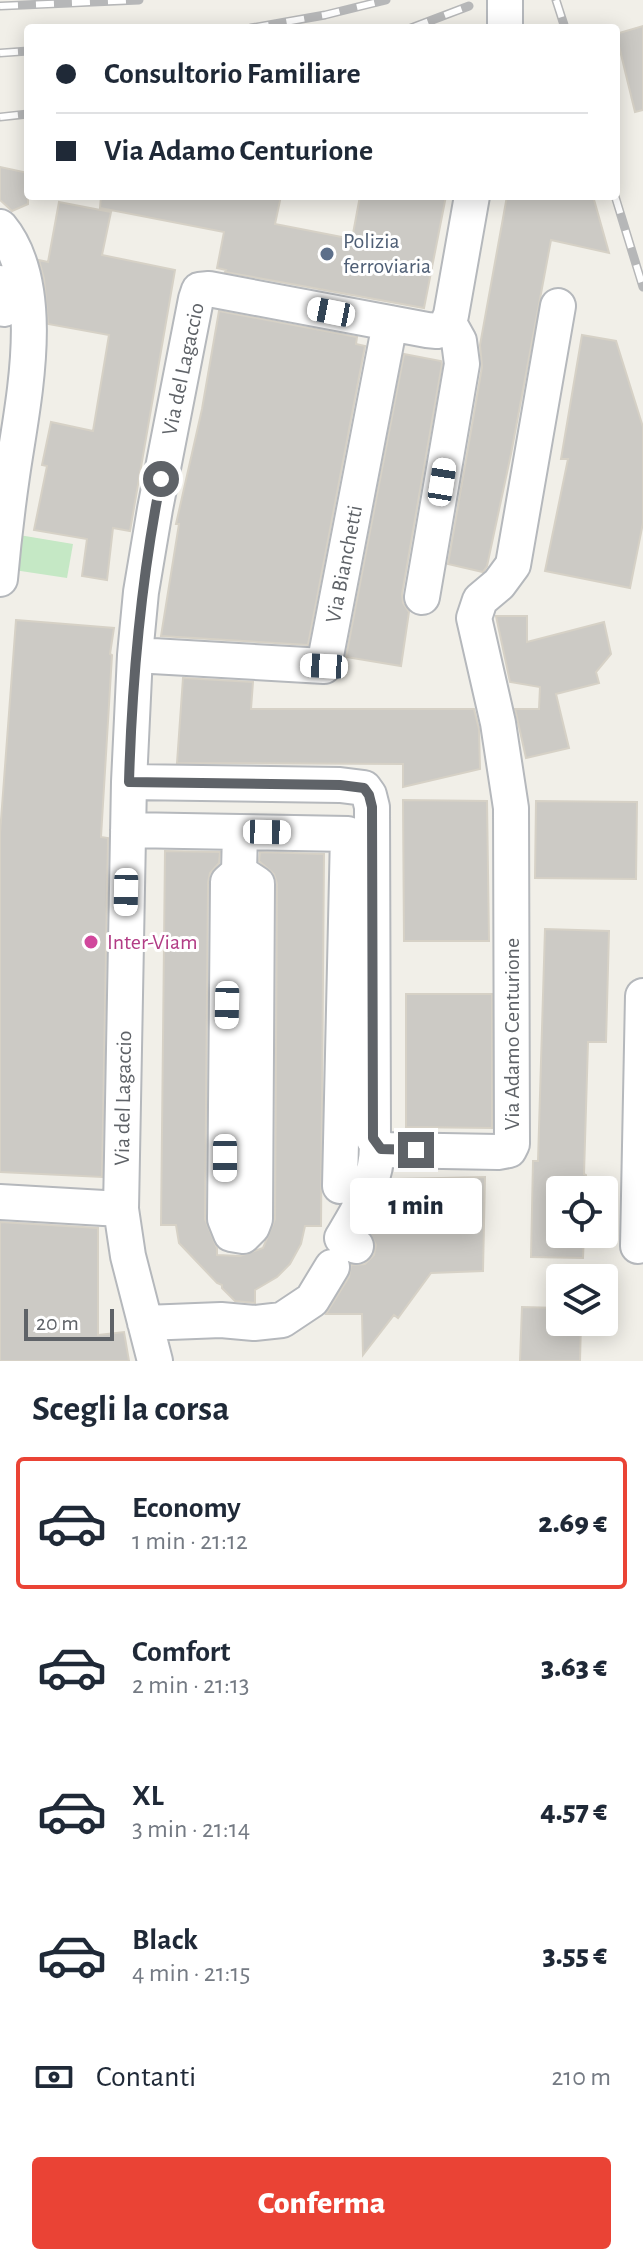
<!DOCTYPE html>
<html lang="it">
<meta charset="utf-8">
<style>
:root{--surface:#fff;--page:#f6f6f7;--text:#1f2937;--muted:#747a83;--line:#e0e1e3;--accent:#ea4335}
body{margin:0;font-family:"Alegreya Sans",sans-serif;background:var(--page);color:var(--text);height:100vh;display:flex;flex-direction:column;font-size:30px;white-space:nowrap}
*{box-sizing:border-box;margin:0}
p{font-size:26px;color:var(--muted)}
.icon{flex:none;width:44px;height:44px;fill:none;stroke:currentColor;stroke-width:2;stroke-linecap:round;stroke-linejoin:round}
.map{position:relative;height:1361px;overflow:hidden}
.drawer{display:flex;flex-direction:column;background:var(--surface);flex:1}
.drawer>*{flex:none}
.top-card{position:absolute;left:24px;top:24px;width:596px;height:176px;border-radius:8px;box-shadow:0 4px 20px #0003;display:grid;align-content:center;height:176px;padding:0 32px;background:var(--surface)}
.fabs{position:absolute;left:546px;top:1176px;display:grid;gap:16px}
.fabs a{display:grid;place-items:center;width:72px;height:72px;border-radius:8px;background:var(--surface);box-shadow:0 4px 20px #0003;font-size:40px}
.scale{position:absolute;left:24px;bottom:20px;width:90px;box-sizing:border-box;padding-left:8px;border:4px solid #5f6368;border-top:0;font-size:22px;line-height:28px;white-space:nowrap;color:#5f6368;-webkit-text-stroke:6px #fff;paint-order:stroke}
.end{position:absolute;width:36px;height:36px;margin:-18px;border:10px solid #5f6368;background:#fff;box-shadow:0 0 0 4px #fff}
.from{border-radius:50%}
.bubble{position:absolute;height:56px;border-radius:8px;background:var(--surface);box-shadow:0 4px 20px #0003;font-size:26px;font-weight:800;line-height:56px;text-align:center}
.car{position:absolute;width:24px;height:48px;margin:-24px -12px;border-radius:10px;box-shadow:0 0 6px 2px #0007;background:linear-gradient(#fff 24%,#345 0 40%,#fff 0 76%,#345 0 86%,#fff 0)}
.top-card b{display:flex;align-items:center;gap:28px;height:76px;font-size:30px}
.top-card b+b{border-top:2px solid var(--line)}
.top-card i{width:20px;height:20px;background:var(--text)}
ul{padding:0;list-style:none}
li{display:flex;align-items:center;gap:24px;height:132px;margin:0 16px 12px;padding:0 16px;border:4px solid transparent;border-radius:8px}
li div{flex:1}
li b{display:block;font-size:30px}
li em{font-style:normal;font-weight:800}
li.current{border-color:var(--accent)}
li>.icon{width:72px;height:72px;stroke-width:1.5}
h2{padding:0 32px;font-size:36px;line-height:96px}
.pay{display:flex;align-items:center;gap:20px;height:88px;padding:0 32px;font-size:30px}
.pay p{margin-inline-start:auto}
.primary-button{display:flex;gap:16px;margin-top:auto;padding:16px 32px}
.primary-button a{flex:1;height:92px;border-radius:8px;background:var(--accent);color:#fff;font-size:32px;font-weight:800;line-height:92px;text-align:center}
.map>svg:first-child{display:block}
</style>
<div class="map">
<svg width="643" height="1361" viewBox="0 0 643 1361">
<rect width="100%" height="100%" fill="#f1efe8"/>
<!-- green -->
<path fill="#c5e8c5" d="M19,535L73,544L67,578L14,570Z"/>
<!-- building -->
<path fill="#cccac5" stroke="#d6d1c6" stroke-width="2" d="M643,26V110L635,112L616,34Z
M0,167L28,173V204L12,211L0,200Z
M101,196H281L275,224L352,239L360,196H446L424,308L225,272L226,270L217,268L224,232L100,208Z
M507,196H593L609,253L551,240L511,454L487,566L483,572L448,564L482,367L480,345Z
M59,202L111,212L102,255L175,270L130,531L113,528L107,580L82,576L87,539L34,530L47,466L42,465L51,422L93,431L109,335L48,324L44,279L39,260L48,262Z
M219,311L357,337L356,344L365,346L308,645L161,636L179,524H176L202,409Z
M582,335L616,341L643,427V523L630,588L545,571L568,459H561Z
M404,354L441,361L442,364L402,594L403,603L409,612L401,666L346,657Z
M496,616H527V642L604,622L611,654L596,672L599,683L556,694L569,748L526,758L515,709H539L540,687L510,682Z
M16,620L114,628L110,654L112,655L101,837L108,838L102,1177L0,1172V833Z
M183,678L253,682L251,709H474L479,729L480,769L403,787V764L177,763Z
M403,800L487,801L489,941H404Z
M536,801L637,802L636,879L535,878Z
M165,851L220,852L219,863L210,873L208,882L205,1219L217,1248V1255L240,1256L263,1248L275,1219L277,884L274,874L259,861L260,852L324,854L321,1226H305L301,1244L290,1264L277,1277L255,1290V1303L235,1301L222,1288V1285L217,1283L179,1243L176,1225H161Z
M545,929L609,931L606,1042H588L584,1174L586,1175V1190H560V1234H584L583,1258L531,1257L533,1161H538Z
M406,994H492V1128L406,1127Z
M485,1177L483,1271L431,1273L398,1318L394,1315L363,1355L362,1314H326L349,1277L351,1265L365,1264L374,1255L376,1245L369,1232L396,1179Z
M0,1222L98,1228V1335L124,1332L129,1361H0Z
M522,1307L560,1308V1322H581L580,1361H520Z"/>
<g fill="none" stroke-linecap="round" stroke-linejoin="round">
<defs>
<path id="minor" d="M505,0V28
M0,227C50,287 22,405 12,476C7,511 3,545 0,579
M0,283L4,309
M422,597L462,364L459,341L449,323
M135,655L324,666L390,323
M129,782L340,785L364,788L369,795L372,807L373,1138L381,1149L388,1150L498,1152L509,1150L512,1144L511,808L498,723L474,618L480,600L499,584L513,565L558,306
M128,830L240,832L239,872L228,882L225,1219L231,1234L243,1236L252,1227L255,1219L257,884L239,872
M240,832L348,834L340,1186
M0,1202L121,1209
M356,1246L342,1238C360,1208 377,1182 377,1145
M638,1246L643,996
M145,1323L221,1320L254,1323L282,1320L312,1300L332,1267
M155,1361L128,1256L121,1209L129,782L135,655L141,592L155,509L196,299L199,290L209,289L427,330L437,331L445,329L451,315L472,196"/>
</defs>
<!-- minor casing -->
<use href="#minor" stroke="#b5b8bc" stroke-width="38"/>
<!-- minor -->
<use href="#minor" stroke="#fff" stroke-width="34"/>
<defs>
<path id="rail" d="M556,0L565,28
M0,6L139,0
M251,28L325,15L386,0
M411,28L469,6
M0,53L28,51
M0,117L28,114
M615,196L643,287"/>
</defs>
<!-- rail casing -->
<use href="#rail" stroke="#b6b7b8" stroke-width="9"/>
<!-- rail -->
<use href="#rail" stroke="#fff" stroke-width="6" stroke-dasharray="18" stroke-linecap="butt"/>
</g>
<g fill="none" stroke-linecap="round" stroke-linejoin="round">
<!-- route -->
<path stroke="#5f6368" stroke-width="10" d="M161,479C141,579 132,679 129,782L340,785L364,788L369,795L372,807L373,1138L381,1149L416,1150"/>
</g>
<!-- markers -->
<circle fill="#5c6f8a" stroke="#fff" stroke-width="3" cx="327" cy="254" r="8"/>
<circle fill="#d1479c" stroke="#fff" stroke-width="3" cx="91" cy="942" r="8"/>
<g text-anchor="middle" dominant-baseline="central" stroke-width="6" stroke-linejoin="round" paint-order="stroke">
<!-- service labels -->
<g font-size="22" fill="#4e5e75" stroke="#fff" text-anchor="start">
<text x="343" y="241">Polizia<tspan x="343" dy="25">ferroviaria</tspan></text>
</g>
<!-- street labels -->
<g font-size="22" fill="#5f6368" stroke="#fff">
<text transform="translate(183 369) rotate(-78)">Via del Lagaccio</text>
<text transform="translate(344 564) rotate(-79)">Via Bianchetti</text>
<text transform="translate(512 1034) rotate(-90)">Via Adamo Centurione</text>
<text transform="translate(123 1098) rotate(-89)">Via del Lagaccio</text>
</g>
<!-- hotel labels -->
<g font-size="22" fill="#b23c85" stroke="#fff" text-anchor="start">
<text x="107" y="942">Inter-Viam</text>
</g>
</g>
</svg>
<div class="fabs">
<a><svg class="icon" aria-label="locate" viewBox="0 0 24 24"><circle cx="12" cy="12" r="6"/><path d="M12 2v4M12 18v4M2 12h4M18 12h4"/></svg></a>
<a><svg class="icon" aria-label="layers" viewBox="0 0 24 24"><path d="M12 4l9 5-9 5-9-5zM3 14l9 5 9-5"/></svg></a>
</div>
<div class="scale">20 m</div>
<i class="end from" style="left:161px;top:479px"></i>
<i class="end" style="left:416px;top:1150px"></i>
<div class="bubble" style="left:350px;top:1178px;width:132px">1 min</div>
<i class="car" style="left:331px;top:312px;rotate:281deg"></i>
<i class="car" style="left:442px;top:482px;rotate:9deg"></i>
<i class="car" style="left:324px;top:666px;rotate:273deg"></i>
<i class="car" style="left:267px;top:832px;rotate:91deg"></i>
<i class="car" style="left:126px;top:892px;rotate:181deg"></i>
<i class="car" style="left:227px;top:1005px;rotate:181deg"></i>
<i class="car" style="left:225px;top:1158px;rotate:180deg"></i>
<div class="top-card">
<b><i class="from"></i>Consultorio Familiare</b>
<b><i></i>Via Adamo Centurione</b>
</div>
</div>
<section class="drawer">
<h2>Scegli la corsa</h2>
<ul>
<li class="current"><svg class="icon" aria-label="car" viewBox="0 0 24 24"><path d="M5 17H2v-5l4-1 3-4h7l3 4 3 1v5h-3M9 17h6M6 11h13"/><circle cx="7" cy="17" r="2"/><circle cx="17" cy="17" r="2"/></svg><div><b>Economy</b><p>1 min · 21:12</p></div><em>2.69 €</em></li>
<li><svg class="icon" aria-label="car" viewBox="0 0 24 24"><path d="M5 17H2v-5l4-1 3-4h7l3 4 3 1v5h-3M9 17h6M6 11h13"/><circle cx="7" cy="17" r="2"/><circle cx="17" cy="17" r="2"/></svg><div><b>Comfort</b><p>2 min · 21:13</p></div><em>3.63 €</em></li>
<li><svg class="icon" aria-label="car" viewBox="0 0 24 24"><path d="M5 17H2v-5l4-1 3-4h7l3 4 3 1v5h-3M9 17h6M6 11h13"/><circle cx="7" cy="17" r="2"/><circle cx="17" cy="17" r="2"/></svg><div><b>XL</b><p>3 min · 21:14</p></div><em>4.57 €</em></li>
<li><svg class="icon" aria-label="car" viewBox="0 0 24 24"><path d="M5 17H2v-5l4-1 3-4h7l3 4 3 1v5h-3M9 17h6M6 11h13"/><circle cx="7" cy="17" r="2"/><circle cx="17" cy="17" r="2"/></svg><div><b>Black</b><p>4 min · 21:15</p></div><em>3.55 €</em></li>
</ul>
<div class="pay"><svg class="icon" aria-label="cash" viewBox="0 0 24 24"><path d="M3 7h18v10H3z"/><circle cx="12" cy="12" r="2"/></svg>Contanti<p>210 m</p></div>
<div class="primary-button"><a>Conferma</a></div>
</section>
